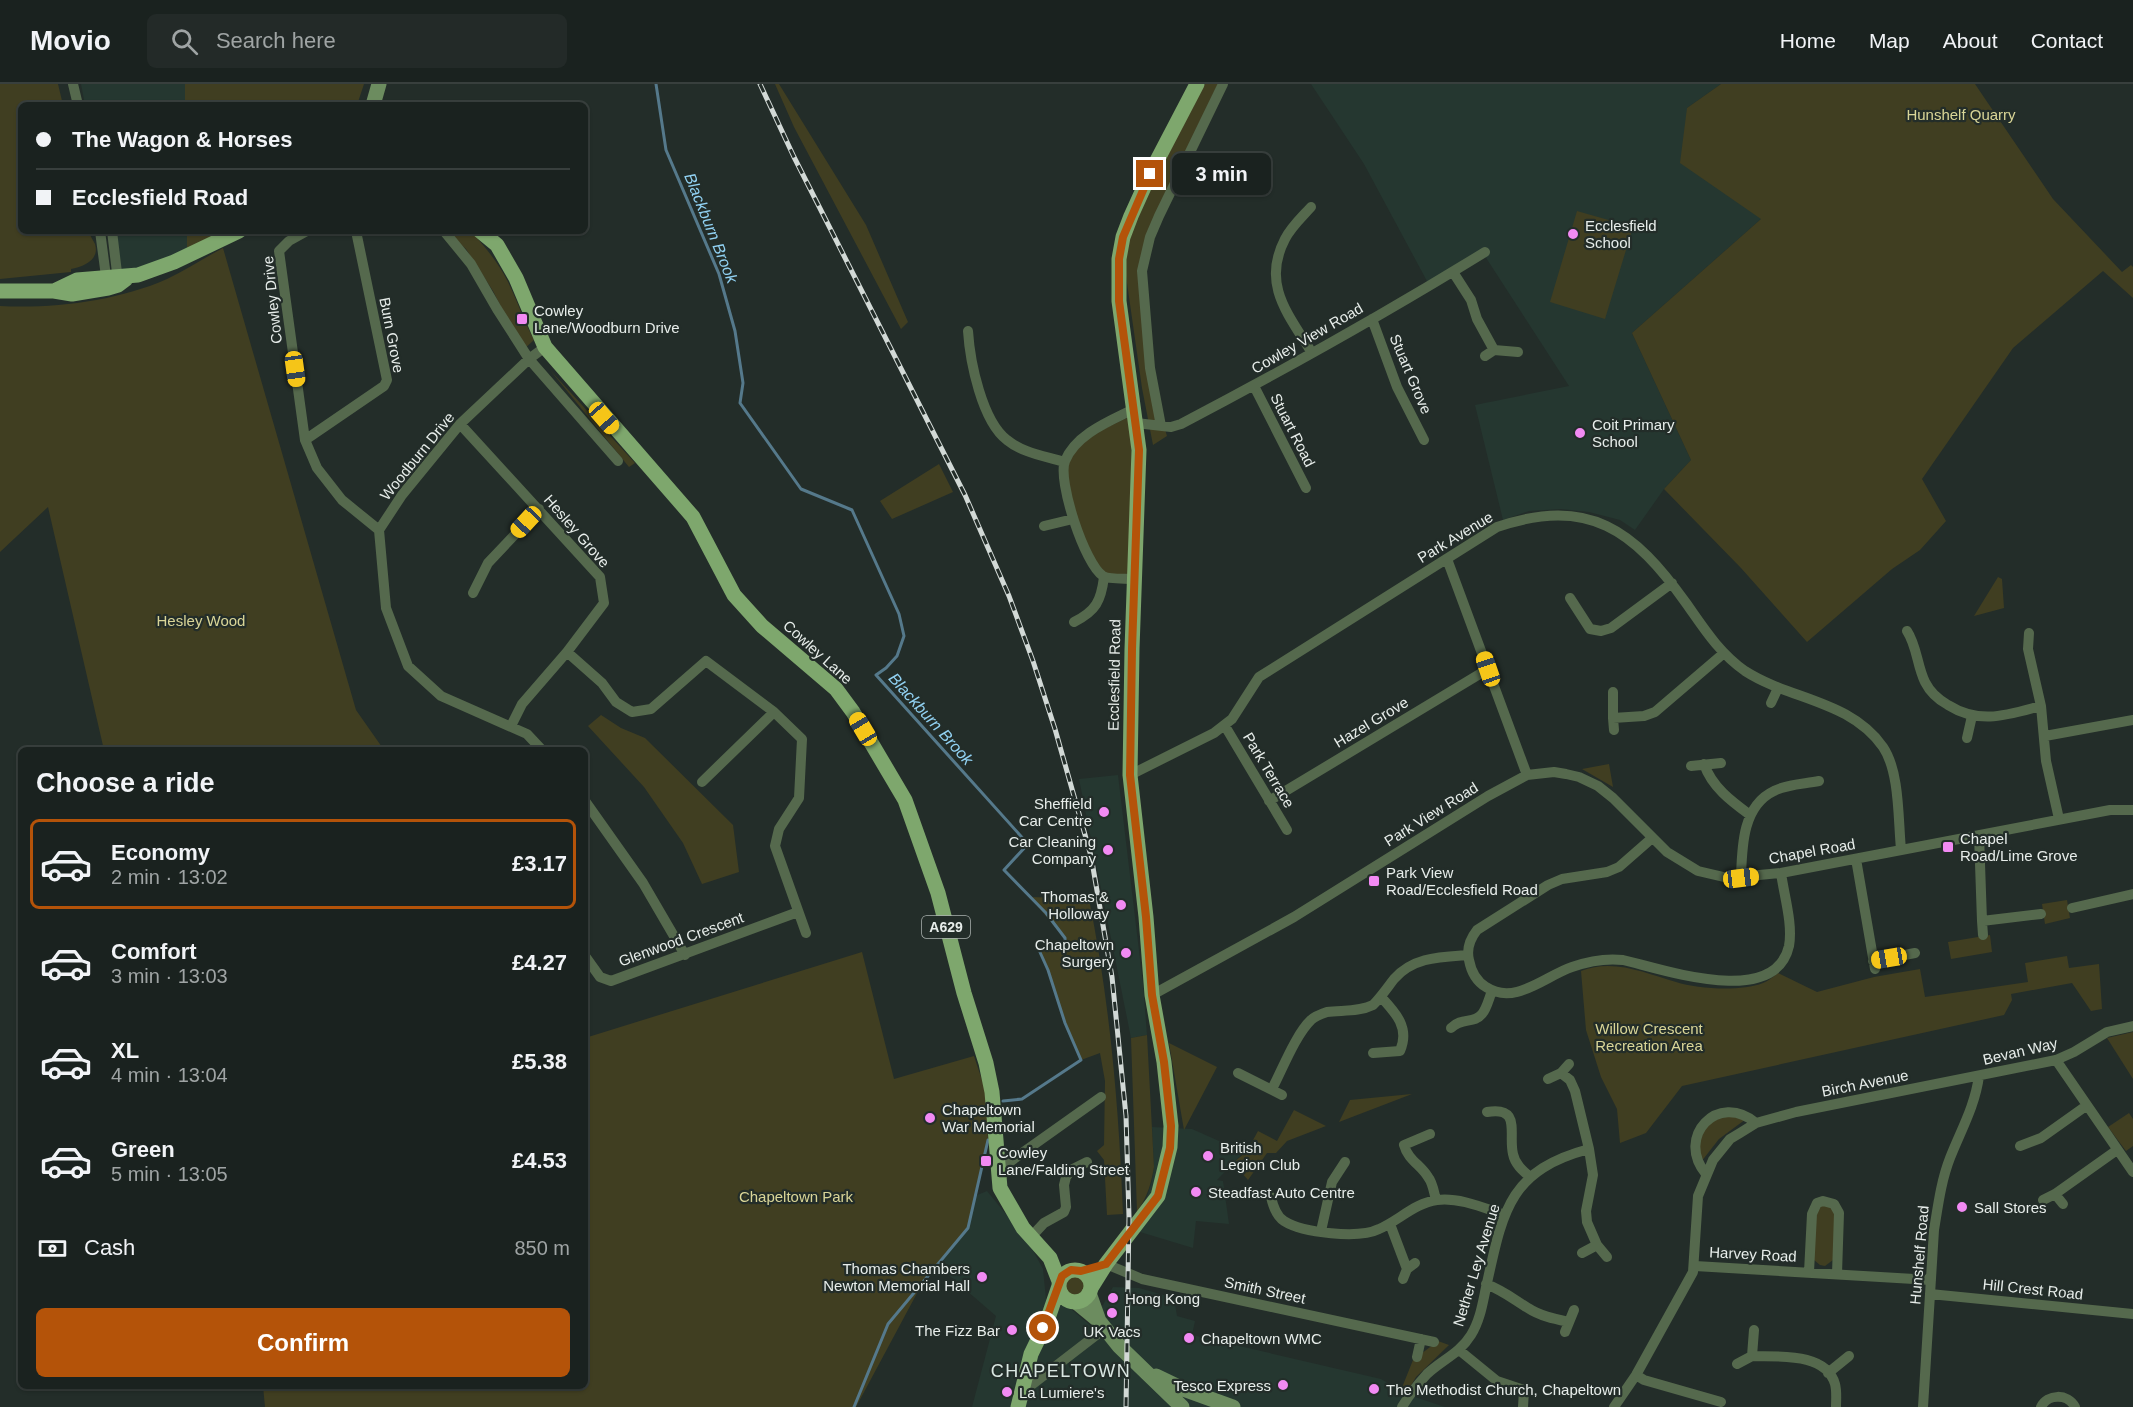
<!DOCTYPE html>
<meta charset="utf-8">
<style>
:root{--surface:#1a221f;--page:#232a28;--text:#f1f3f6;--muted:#9fa4a4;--line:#383f3d;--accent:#b45309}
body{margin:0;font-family:Helvetica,sans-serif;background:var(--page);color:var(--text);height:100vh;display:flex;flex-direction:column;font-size:22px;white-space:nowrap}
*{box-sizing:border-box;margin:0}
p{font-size:20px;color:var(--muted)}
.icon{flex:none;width:33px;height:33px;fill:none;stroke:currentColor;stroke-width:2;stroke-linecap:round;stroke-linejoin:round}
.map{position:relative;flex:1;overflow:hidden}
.side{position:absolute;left:18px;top:663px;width:570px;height:642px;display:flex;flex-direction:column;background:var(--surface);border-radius:9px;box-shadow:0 2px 4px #0004,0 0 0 2px var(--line)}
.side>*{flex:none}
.guide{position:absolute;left:18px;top:18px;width:570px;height:132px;border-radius:9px;box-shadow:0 2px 4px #0004,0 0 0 2px var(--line);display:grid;align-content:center;height:132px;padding:0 18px;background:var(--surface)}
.end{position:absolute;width:27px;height:27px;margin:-14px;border:8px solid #b45309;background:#fff;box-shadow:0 0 0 3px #fff}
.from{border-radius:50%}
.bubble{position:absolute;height:42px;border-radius:9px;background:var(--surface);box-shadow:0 2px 4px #0004,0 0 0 2px var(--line);font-size:20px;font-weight:800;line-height:42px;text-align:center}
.car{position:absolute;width:18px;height:36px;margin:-18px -9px;border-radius:8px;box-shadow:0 0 4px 2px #0007;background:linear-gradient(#f5c518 24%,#345 0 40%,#f5c518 0 76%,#345 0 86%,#f5c518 0)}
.guide b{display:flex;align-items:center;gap:21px;height:57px;font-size:22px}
.guide b+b{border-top:2px solid var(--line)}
.guide i{width:15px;height:15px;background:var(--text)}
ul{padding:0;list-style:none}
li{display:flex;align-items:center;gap:18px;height:90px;margin:0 12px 9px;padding:0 6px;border:3px solid transparent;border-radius:9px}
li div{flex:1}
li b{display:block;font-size:22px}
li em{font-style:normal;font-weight:800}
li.active{border-color:var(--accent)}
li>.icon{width:54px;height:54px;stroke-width:1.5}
h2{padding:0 18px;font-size:27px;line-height:72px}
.pay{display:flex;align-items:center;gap:15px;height:66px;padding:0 18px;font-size:22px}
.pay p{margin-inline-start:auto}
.primary-button{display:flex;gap:12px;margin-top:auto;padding:12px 18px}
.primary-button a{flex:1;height:69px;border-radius:9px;background:var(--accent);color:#fff;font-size:24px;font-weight:800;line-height:69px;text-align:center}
header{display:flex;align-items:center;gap:36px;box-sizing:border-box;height:84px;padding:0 30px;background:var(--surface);border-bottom:2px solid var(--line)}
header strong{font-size:28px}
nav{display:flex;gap:33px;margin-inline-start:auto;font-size:21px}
.search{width:420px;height:54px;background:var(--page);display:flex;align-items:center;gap:15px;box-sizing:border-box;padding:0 21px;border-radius:9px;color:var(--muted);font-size:22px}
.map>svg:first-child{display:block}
</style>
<header>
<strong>Movio</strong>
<div class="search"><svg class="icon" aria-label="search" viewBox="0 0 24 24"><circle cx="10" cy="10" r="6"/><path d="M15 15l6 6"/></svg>Search here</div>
<nav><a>Home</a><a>Map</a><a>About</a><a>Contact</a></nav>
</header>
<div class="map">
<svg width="2133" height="1323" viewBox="0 0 2133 1323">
<rect width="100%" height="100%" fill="#232d29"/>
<!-- built -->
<path fill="#253730" d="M81,0H185V21H85Z
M1311,0H1721L1687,24L1761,135L1632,249L1691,376L1664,405L1635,446L1620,436L1589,428L1561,425L1529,427L1503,436L1475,321L1569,302L1481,166L1428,199L1364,80Z
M110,147H187V168L119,191Z
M1118,691L1143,900L1147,951L1131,954L1079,695Z
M1152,1043L1192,1045L1244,1068L1217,1096L1223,1097L1229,1140L1196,1137L1193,1164L1140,1148L1137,1128L1146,1115L1151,1100L1154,1084Z
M987,1107L1028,1157L1043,1185L1046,1215L1071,1225L1091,1242L1113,1203L1139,1204L1174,1214L1177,1232L1195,1237L1192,1251L1381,1295L1406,1310L1445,1323H972L996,1232L937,1181L967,1144L975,1112Z"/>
<!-- green -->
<path fill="#403e21" d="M0,0H58L63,21H21V147H89C90,152 93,156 95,160C100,176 83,183 71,185V188L0,195Z
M185,0H364L357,21H185Z
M775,0H779L866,141L908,238L901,245L794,43Z
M1205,0H1218L1157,126L1146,155L1147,286L1167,352L1153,361L1142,304L1124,178L1129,154L1138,127Z
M1721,0H1975L2053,115L2122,188L2131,181L2133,183V214L2103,187L2013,264L1922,395L1946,437L1920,466L1892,485L1807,558L1741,484L1664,405L1691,376L1632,249L1761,135L1680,79L1687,24Z
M1577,127L1633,143L1605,235L1550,218Z
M187,147H234L187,168Z
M446,147H471C484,162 498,178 507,196C517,216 524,237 534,256L523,266L493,207L466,165Z
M223,164L356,626L384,666H104L48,423L0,468V222C52,225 118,217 167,195C186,186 204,174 223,164Z
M550,286L635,379L629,383Z
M1131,332L1133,491C1125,491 1112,492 1105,489C1088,481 1061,395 1069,378C1080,354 1110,342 1131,332Z
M939,380L953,408L892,435L880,417Z
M1998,493L2002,495L2004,524L1974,532Z
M601,631L621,644L645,654L733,741L739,788L702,800L683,759L644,703L588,642Z
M1609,680L1613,703L1582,685Z
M1030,813L1089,815C1110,919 1119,1024 1123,1130L1107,1131L1104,1076L1097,1067L1104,1061L1105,997L1100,969L1081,976L1065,939L1048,886L1039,866L1052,861L1066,867L1065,855Z
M2067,816L2070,834L2045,840L2042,820Z
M1990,851L1992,868L1951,875L1948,858Z
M862,868L894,995L974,972L986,1008L988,1056L968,1144L923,1198L856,1323H265L263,1302H585V954Z
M2067,872L2069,884L2099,880L2102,925L2091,927L2072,899L2011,910L2012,916L2004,931L1682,1002L1646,1049L1620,1059L1617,1025L1601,993L1586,946L1581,887C1613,874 1645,889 1676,898C1698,905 1740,908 1763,899C1768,897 1773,893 1778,889L1817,908L1874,893L1920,885L1925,913L2028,898L2025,879Z
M2133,948V995L2107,954Z
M1147,951L1154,1083C1151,1101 1147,1113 1137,1128L1131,954Z
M1169,959L1217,983L1184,1046Z
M1412,1010L1339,1038L1350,1016Z
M1294,1026L1326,1042L1287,1057L1276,1069H1267L1248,1096L1233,1079L1247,1067L1258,1047L1277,1057Z
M2129,1029L2133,1035V1062L2126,1067L2108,1043Z
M1730,1032L1746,1035L1719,1055L1701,1078C1697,1053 1703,1036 1730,1032Z
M1822,1121C1827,1122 1829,1121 1832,1125C1838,1132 1833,1166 1833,1176L1825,1182L1820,1181L1814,1176C1815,1162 1812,1130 1822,1121Z
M1065 1202a10 10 0 1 1 20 0a10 10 0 1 1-20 0Z
M1438,1257L1449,1261L1416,1293L1406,1310L1401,1306L1413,1276Z"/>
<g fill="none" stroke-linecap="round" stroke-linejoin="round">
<!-- stream -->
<path stroke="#55798b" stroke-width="3" d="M656,0L666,66L719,190L735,247L743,299L740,319L801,405L852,426L899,530L904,552L897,572L886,584L876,591L1028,760L1004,786L1046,829L1065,854L1066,867L1052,861L1039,866L1048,886L1065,939L1081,976L1022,1015L1003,1017
M854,1323L888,1240L968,1144L988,1056"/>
<!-- street -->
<path stroke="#55694d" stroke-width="10" d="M73,0L78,21
M1311,123C1302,133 1291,143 1285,155C1261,201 1289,231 1312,269
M100,147L107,200
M112,147L118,197
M307,147L289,157L279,167L305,356L317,384L342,416L379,446
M444,147L471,180L497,225L529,275L618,377
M1453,188L1471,216L1477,235L1494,266L1485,272
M1372,235L1397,303L1424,356
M968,247C970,278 982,337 1007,356C1023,369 1045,372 1064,378
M1494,266L1518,268
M1254,302L1306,404
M1134,325C1110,337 1076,350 1065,377C1057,396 1085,481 1103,492C1110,496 1126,494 1134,495
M1136,339L1171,343L1181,340C1284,286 1386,229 1485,168
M460,340L600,493L604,519L567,568L522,620L511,642
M1161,342L1150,284L1142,187L1150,153L1159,132L1223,0
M305,356L384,302L387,296L356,147
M1044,442L1073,435
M1447,475L1527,691
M473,509L488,479L539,425
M1570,514L1590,545L1601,547L1611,544L1672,499
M1074,538C1096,527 1101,517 1104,493
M1907,547C1917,562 1917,582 1925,598C1930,608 1939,616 1948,621C1980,641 2007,631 2041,622
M2029,549L2028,565L2041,622L2046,677L2059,735
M567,568L602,599L616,618L632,628L651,625L706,577L774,628L802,655L799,714L779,745L775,762L806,849
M1613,608V634
M1771,619L1778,604
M1225,642L1287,746
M1614,646L1613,634L1644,632L1655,628L1724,569
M2045,652L2133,636
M1967,654L1972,632
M542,666L527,650L441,612L408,582L386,524L379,446L402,411L460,340L529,275L545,263
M1704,680C1712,703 1731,717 1750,731
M1691,682L1721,679
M1130,691L1214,649L1232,635L1259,593L1497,443C1589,412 1634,446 1686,519C1703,543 1719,569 1745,587C1790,616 1850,616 1883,663C1900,688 1898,736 1901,765
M702,698L774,628
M585,717L643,799L685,871
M1269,717L1488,585
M1979,751L1982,837L2041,830
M1651,755L1619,783L1607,788L1562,795L1548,801L1477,846C1470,855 1466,864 1469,876C1471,887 1476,897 1486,903C1515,922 1545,892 1572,883C1589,877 1605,874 1623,876C1662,885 1775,925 1789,862C1793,840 1784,811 1781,789
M1856,775L1875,885
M1741,794C1742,764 1742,722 1774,707C1787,700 1804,700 1819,697
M2072,824L2133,810
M1982,837L1983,851
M585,872L600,893L611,897L798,828
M1873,877L1915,869
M1152,911L1294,833L1488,712L1527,691L1554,688L1566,690L1579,693L1598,702L1613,714L1667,768L1698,787L1728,794L1781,789L2110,726H2133
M1451,944C1462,933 1474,940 1482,930C1487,924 1489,914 1492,907
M1373,969L1400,967C1410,944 1396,929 1381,913
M2056,976L2133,1088
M1238,989L1282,1011
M1561,989L1570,996L1575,1007L1589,1065L1593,1091L1586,1127L1587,1138L1597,1161L1607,1173
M1548,995L1561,989L1569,980
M1272,1005C1282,986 1296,950 1311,936C1315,932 1321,930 1327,928C1342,926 1359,928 1373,921C1381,913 1387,904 1394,895C1413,873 1440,873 1468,871
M1487,1028C1522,1022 1508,1050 1513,1070C1515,1080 1522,1086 1529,1092
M1430,1050L1404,1061C1408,1076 1421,1081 1428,1093C1433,1099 1434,1109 1436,1116
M2020,1062L2041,1054L2086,1022
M997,1087L1101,1013
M1706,1090C1675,1053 1718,1007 1756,1039
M2055,1110L2063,1120
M1271,1113C1273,1122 1276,1132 1284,1137C1303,1149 1359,1155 1379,1145C1398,1137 1415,1119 1437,1116C1459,1113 1484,1124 1505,1131
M2043,1116L2055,1110L2117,1066
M1390,1140L1407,1185
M1321,1147L1332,1098L1345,1078
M1031,1153L1044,1139L1064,1128L1066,1123L1064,1101L1066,1093L1071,1086L1087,1078
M1582,1169L1597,1161
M1106,1180L1142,1195L1434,1258
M1695,1182L1931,1196
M1809,1188L1812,1130L1817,1119L1823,1117L1834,1120L1839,1129L1837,1190
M1403,1195L1407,1185L1415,1179
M1486,1200C1504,1207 1513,1215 1528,1224C1540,1232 1555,1235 1569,1238
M1930,1210L2133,1230
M1565,1248L1574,1226
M1459,1266L1497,1297L1524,1306L1523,1323
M1752,1272C1778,1273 1826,1268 1835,1300C1837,1307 1836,1316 1836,1323
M1417,1273L1421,1255
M1737,1280L1752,1272L1754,1246
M1828,1289L1849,1272
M1636,1291L1644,1296L1721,1318
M1021,1309L1104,1245
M1402,1323C1409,1311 1418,1300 1427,1290C1442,1276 1460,1269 1471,1251C1481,1235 1483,1216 1487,1199C1503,1126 1510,1086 1589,1065
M1614,1323L1636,1291L1693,1188L1698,1112L1713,1076L1730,1055L1740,1049L1756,1039L1796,1028L2056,976L2074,968L2107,948L2133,942
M1923,1323L1934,1146C1938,1122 1941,1097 1950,1074C1961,1046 1975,1022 1979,992
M2041,1323C2047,1310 2068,1309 2075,1323"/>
<!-- secondary -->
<path stroke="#6c8c5f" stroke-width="15" d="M373,21L379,0
M1089,1209L1099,1237
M1076,1218L1099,1237L1119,1262L1182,1323
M1156,1292L1183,1305L1233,1323"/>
<!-- primary -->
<path stroke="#7ea76d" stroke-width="15" d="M480,147L497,161L516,194L545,263L693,433L734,511L762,542L836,605L853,628L905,716L938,809L964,909L986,979L992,1008L1000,1104L1023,1144L1050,1174L1059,1197
M0,207H54L72,210L108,204L118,201L126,195
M54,207L77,196L138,191L174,178L239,147
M1059 1202a16 16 0 1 1 32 0a16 16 0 1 1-32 0Z
M1091,1204L1106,1180L1158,1112L1170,1063L1171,1042L1164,978L1152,911L1146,833L1130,691L1132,565L1139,366L1119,217V175L1123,153L1131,132L1150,90L1197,0
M1018,1323L1031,1270L1047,1237L1059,1202"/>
<defs>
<path id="rail" d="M760,0L794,73L965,411L1009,512L1033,577L1055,645L1091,772L1112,893L1126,1032L1129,1133L1126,1323"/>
</defs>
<!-- rail casing -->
<use href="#rail" stroke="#d2d9d6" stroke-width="5"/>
<!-- rail -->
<use href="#rail" stroke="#232d29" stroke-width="3" stroke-dasharray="9" stroke-linecap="butt"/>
</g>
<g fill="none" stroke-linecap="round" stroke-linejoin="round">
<!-- route -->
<path stroke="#b45309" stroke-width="8" d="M1043,1244L1062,1192L1071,1186L1081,1187L1106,1180L1158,1112L1170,1064L1171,1042L1164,978L1152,911L1146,833L1130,691L1132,565L1139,366L1119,217V175L1123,153L1150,90"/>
</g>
<!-- markers -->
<g fill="#f28af3" stroke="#232d29" stroke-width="2">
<circle cx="1573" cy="150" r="6"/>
<rect x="516" y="229" width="12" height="12" rx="3"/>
<circle cx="1580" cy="349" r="6"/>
<circle cx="1104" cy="728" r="6"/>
<rect x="1942" y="757" width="12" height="12" rx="3"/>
<circle cx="1108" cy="766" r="6"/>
<rect x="1368" y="791" width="12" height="12" rx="3"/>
<circle cx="1121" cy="821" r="6"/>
<circle cx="1126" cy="869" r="6"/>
<circle cx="930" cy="1034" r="6"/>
<circle cx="1208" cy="1072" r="6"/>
<rect x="980" y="1071" width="12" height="12" rx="3"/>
<circle cx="1196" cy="1108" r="6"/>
<circle cx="1962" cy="1123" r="6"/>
<circle cx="982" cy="1193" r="6"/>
<circle cx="1113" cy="1214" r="6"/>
<circle cx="1112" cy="1229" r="6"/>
<circle cx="1012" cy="1246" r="6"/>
<circle cx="1189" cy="1254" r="6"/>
<circle cx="1283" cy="1301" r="6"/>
<circle cx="1374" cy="1305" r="6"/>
<circle cx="1007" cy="1308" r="6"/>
</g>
<g text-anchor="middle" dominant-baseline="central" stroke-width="4.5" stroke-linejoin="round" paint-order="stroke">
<!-- shield labels -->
<rect fill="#232d29" stroke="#acb3b0" stroke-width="1.5" x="922" y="832" width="48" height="22" rx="4.5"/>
<g font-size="14" font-weight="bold" fill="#e7edea">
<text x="946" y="843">A629</text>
</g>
<!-- park labels -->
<g font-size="15" fill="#d9d597" stroke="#232d29">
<text x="1961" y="30">Hunshelf Quarry</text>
<text x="201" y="536">Hesley Wood</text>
<text x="1649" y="944">Willow Crescent<tspan x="1649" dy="17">Recreation Area</tspan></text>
<text x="796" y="1112">Chapeltown Park</text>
</g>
<!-- poi labels -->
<g font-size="15" fill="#e7edea" stroke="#232d29" text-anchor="start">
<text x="1585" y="141">Ecclesfield<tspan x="1585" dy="17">School</tspan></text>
<text x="534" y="226">Cowley<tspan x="534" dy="17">Lane/Woodburn Drive</tspan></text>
<text x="1592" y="340">Coit Primary<tspan x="1592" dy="17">School</tspan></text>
<text x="1092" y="719" text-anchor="end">Sheffield<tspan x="1092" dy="17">Car Centre</tspan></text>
<text x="1960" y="754">Chapel<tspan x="1960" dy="17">Road/Lime Grove</tspan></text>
<text x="1096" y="757" text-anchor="end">Car Cleaning<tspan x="1096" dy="17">Company</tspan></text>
<text x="1386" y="788">Park View<tspan x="1386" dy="17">Road/Ecclesfield Road</tspan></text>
<text x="1109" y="812" text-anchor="end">Thomas &amp;<tspan x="1109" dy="17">Holloway</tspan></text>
<text x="1114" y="860" text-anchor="end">Chapeltown<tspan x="1114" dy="17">Surgery</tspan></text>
<text x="942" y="1025">Chapeltown<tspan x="942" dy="17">War Memorial</tspan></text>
<text x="1220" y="1063">British<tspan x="1220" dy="17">Legion Club</tspan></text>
<text x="998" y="1068">Cowley<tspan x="998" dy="17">Lane/Falding Street</tspan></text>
<text x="1208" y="1108">Steadfast Auto Centre</text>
<text x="1974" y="1123">Sall Stores</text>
<text x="970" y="1184" text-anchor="end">Thomas Chambers<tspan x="970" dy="17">Newton Memorial Hall</tspan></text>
<text x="1125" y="1214">Hong Kong</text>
<text x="1000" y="1246" text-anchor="end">The Fizz Bar</text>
<text x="1112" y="1247" text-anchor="middle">UK Vacs</text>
<text x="1201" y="1254">Chapeltown WMC</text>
<text x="1271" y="1301" text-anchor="end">Tesco Express</text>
<text x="1386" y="1305">The Methodist Church, Chapeltown</text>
<text x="1019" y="1308">La Lumiere's</text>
</g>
<!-- street labels -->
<g font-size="15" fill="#e7edea" stroke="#232d29">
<text transform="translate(272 216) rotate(-96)">Cowley Drive</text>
<text transform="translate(392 251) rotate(79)">Burn Grove</text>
<text transform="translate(1307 254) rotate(-30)">Cowley View Road</text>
<text transform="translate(1411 290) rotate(67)">Stuart Grove</text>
<text transform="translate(1293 346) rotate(63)">Stuart Road</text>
<text transform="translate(417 372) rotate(-51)">Woodburn Drive</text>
<text transform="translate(577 447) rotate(49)">Hesley Grove</text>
<text transform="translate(1455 453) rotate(-31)">Park Avenue</text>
<text transform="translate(818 568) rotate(42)">Cowley Lane</text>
<text transform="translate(1114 591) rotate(-89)">Ecclesfield Road</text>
<text transform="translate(1371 638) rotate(-31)">Hazel Grove</text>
<text transform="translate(1269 686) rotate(59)">Park Terrace</text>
<text transform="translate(1431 730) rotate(-32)">Park View Road</text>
<text transform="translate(1812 767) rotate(-10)">Chapel Road</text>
<text transform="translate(681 855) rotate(-20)">Glenwood Crescent</text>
<text transform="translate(2020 967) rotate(-13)">Bevan Way</text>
<text transform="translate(1865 999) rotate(-11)">Birch Avenue</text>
<text transform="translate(1753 1170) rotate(3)">Harvey Road</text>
<text transform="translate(1919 1171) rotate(-85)">Hunshelf Road</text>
<text transform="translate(1476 1181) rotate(-73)">Nether Ley Avenue</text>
<text transform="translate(2033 1205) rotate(6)">Hill Crest Road</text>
<text transform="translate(1265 1206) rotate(12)">Smith Street</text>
</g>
<!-- water labels -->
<g font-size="16" font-style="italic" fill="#91d1f2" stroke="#232d29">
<text transform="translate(711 144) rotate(68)">Blackburn Brook</text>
<text transform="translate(931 635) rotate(48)">Blackburn Brook</text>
</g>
<!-- quarter labels -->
<g font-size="18" letter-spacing="1.5" fill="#dae7e2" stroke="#232d29">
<text x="1061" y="1287">CHAPELTOWN</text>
</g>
</g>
</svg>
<i class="end from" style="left:1043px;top:1244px"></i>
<i class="end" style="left:1150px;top:90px"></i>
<div class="bubble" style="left:1172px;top:69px;width:99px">3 min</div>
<i class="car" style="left:295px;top:285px;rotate:172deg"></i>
<i class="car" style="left:604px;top:334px;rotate:139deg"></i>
<i class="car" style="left:526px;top:438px;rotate:223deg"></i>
<i class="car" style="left:1488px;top:585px;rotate:341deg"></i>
<i class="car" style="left:863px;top:645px;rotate:329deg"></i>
<i class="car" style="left:1741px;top:794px;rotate:83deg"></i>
<i class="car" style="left:1889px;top:874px;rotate:260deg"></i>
<div class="guide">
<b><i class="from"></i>The Wagon &amp; Horses</b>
<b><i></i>Ecclesfield Road</b>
</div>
<section class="side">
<h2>Choose a ride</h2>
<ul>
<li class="active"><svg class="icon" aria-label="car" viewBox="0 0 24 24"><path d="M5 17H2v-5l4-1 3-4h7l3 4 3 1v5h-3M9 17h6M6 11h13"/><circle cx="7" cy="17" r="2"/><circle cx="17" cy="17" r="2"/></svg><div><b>Economy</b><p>2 min · 13:02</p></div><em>£3.17</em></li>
<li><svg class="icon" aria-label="car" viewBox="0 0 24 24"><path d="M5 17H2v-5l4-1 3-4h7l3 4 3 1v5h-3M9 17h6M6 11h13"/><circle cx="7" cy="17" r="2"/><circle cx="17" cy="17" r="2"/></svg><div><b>Comfort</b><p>3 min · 13:03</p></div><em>£4.27</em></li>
<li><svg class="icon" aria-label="car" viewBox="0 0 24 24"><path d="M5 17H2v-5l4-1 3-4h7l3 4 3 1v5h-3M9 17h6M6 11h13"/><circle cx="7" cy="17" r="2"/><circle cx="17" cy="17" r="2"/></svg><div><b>XL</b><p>4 min · 13:04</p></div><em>£5.38</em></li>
<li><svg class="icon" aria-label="car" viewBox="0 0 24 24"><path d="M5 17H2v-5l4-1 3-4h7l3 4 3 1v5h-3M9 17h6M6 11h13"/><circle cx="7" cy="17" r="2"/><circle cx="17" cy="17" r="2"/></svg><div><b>Green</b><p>5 min · 13:05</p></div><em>£4.53</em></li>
</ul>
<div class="pay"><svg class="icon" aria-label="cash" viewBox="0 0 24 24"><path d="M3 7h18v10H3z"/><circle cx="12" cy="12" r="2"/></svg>Cash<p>850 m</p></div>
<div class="primary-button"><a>Confirm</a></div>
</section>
</div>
